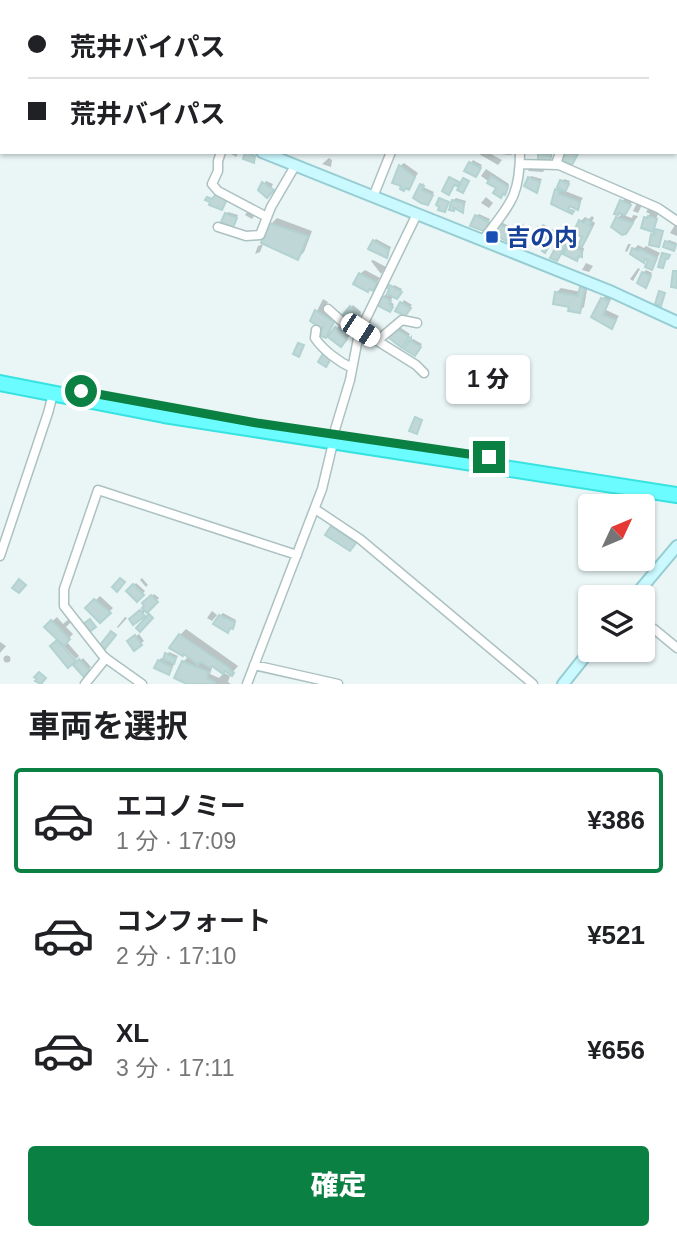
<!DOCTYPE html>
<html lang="ja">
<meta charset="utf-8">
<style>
:root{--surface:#fff;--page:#f2f2f2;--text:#202124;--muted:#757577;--line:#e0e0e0;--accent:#0b8043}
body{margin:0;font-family:Arial,"Noto Sans JP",sans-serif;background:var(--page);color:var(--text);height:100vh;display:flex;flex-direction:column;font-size:26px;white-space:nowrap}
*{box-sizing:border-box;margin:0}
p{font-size:23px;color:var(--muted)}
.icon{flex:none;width:38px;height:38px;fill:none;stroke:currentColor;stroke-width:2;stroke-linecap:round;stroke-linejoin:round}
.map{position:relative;height:684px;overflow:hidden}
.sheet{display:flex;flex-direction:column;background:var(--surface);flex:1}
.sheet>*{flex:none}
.guide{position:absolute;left:0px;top:0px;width:677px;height:154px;box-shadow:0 2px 5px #0004;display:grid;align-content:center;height:154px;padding:0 28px;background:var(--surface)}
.needle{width:46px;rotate:46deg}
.controls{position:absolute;left:578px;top:494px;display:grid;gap:14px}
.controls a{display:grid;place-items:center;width:77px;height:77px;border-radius:7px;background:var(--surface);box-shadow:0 2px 5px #0004;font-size:35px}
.end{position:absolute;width:32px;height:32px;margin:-16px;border:9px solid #0b8043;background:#fff;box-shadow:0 0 0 4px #fff}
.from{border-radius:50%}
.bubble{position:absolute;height:49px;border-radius:7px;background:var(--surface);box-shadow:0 2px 5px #0004;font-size:23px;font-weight:800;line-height:49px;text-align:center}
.car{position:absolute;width:21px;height:42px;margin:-21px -10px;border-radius:9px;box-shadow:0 0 5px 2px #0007;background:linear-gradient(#fff 24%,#345 0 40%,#fff 0 76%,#345 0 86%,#fff 0)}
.guide b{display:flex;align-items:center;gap:24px;height:66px;font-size:26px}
.guide b+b{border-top:2px solid var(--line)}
.guide i{width:18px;height:18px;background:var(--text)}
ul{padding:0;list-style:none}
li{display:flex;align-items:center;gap:21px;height:105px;margin:0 14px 10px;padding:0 14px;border:4px solid transparent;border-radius:7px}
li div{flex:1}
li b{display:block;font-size:26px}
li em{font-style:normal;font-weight:800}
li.active{border-color:var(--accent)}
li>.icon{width:63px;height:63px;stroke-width:1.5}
h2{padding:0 28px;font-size:32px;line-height:84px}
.button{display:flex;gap:14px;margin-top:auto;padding:14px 28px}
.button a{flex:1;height:80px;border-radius:7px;background:var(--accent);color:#fff;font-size:28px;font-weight:800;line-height:80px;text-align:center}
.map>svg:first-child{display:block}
</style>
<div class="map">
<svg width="677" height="684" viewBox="0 0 677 684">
<rect width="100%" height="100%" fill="#eaf5f5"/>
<!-- shadow -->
<path fill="#0003" d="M173,0H191L173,2Z
M442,0H458L441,2Z
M660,0H677V69L676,2Z
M0,20L2,21V35H0Z
M228,152H239L236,157Z
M480,152H492L491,154L502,160L498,165L479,154Z
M500,152H514L511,155L500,154Z
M541,152H552V158L549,161L540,154Z
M329,158L332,160L331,167L322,164Z
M473,160L482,165L478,172L467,170Z
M404,163L418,173L409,188L400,166Z
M531,166L545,167V169L543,172L528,171Z
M486,169L509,184L508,188L501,196L498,188L481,176Z
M531,176L542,179L536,190L529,178Z
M564,179L570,181L565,191L583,198L577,207L571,205L567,210L556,190Z
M266,181L273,184L270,191L261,190Z
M424,182L423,187L434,192L428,203L416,197Z
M486,197L493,203L489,208L481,203Z
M456,198L466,201L463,211L455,207L453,209V201Z
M624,199L632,202L623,215L632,218L633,215L638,216L626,233L617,218L621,215L617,213Z
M637,203L642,205L638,213L633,211Z
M650,206L659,210L653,230L646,218L650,214L646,212Z
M249,209L258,210L252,219L245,215Z
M228,212L238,215L232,228L226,214Z
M479,214L490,219L485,227L476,216Z
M592,216L594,218L592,221L595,223L586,241L580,247L584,248L583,253L577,259L569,245L572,243L579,246L584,236L581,221L585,217L589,219Z
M277,218L312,231L304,252L298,258L264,242L260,252L255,254L258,246L263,244L271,224Z
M503,223L511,227L508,232L512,234L508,240L500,225Z
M543,224L557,232L544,251L549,243L539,228Z
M675,225L677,226V236L670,233Z
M376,239L391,247L387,256L374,241Z
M669,240L677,243L673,249L666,242Z
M628,244H631L627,252L625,251Z
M638,245L644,248L646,246L660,253L651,268V259L647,258L643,261L634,249Z
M373,260L386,267L381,274L371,261Z
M586,263L593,266L589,272L582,270Z
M638,268L640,269L633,281L630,279Z
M365,270L380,278L372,289L360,274Z
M646,270L652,273L646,286L643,273Z
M586,284H588L584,307L579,311L557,292L561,288L581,292Z
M394,285L402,289L399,294L394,295L390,302L394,304L390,310L383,297L386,294L388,296Z
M606,294L612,297L606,310L619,316L612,327L593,316Z
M323,299L328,302L323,309L337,318L326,336L325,326L317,311Z
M404,300L412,305L404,314L397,310Z
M353,305L361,312L356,321L344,316Z
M339,326L345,331L348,329L345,333L348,335L353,330L354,332L341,344L330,336Z
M398,326L410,334L404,344L391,336Z
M413,339L422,344L417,351L411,341Z
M336,523L358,538L354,545L332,527Z
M142,578L148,585L146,587L140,580Z
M136,583L145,591L137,600L128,591Z
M154,594L159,598L133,623L131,620L147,606L145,603Z
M100,596L113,608L100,621L88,608Z
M212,611L217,615L212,621L207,618Z
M223,613L236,620L230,628L220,616Z
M57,617L63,624L70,618L72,621L66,627L73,634L66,641L79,656L76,659L46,627Z
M125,617L127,618L118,628L117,627Z
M186,629L238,666L232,673L212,664L209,667L212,668L210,674L219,678L224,673L230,676L228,682L231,684H192L183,662L189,656L180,635Z
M139,634L144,641L134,648L129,641Z
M0,642L6,646L0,653Z
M169,652L178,656L172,664H174L171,670L159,661L161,658L164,660Z
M3.5 659a3.5 3.5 0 1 1 7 0a3.5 3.5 0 1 1-7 0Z
M83,658L91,667L84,674L79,662Z"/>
<!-- building -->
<path fill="#bfd7d6" stroke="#b2d3d1" stroke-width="2" d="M658,0H677V71L676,2H657Z
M245,152L255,156L254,163L243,159Z
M566,152L578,154L572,165L562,160Z
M538,153L550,155V162H538Z
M469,162L481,168L476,177L464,171Z
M399,165L415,177L409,190L405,188L404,191L400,189L401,186L392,183Z
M491,176L508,187L505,195L503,194L501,198L493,193L496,188L487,183Z
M449,177L459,182L457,186L454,185L449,195L442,191Z
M528,177L540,182L537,193L524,186Z
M463,178L469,181L463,193L457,190Z
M560,180L569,184L565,192L557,187Z
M262,182L274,190L267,198L258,190Z
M420,184L424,186L422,190L433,195L428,205L421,203L413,198Z
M555,189L560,191L559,194L580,202L578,210L570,206L568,209L574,211L572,214L551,204Z
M216,194L227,199L222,210L209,205L210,202L205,200L207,197L212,199Z
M439,198L449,202L445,212L438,210L439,207L436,205Z
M452,200L464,203L463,213L454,208V211L449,210Z
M620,200L631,205L625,215L619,213L618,215L614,214Z
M225,213L237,218L232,230L224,227L225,224L221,222Z
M475,215L489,222L484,231L470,226Z
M648,216L657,219L653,232L641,228L644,217L647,218Z
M616,217L633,223L626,234L622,235L611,227Z
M586,219L591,222L589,225L592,227L582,247L578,245L582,237L573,233L579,220L584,223Z
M269,223L308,236L298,260L261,243Z
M499,224L510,229L507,235L511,237V243L492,234Z
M522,225L527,231L518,239L513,233Z
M538,227L554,237L545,253L542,251L546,244L533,236Z
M655,229L663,231L659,247L649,245L651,234L654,235Z
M373,240L389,250L387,258L368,249Z
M559,241L566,245L557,261L550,258Z
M665,241L676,245L674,251L663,247Z
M568,244L582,251V257L579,256L577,261L563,254Z
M632,248L639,251L640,249L657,258L652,270L645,267L648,260L645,259L644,263L630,254Z
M662,253L670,255L668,259L666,258L663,268L658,267Z
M673,271H677V288L671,287Z
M642,272L651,276L646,288L637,283Z
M359,273L377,283L373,291L369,289L368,292L353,284Z
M386,283L402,292L397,299L387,294L389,289L385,286Z
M580,287L585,288L580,313L568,311L569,307L553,304L555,292L578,296Z
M659,291L665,293L661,306L655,304Z
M382,296L391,301L389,304L393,307L390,312L377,305Z
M601,298L609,301L603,315L616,320L612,329L591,317Z
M400,302L411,308L405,316L395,311Z
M350,306L360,315L356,323L353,321L351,324L342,316Z
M315,310L334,322L326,338L319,335L323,327L320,328L310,321Z
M335,327L342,332L344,329L347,332L344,336L347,339L341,347L328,337Z
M394,328L409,337L402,348L388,337Z
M411,338V341L421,347L415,356L404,349Z
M298,343L304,345L299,357L293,354Z
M324,352L332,357L326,367L318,362Z
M415,417L422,420L417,434L409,431Z
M331,526L356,543L350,551L325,535Z
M120,578L125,582L117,592L112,587Z
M19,579L26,585L19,593L12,588Z
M133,584L144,595L137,602L126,591Z
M151,595L158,602L147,613L142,608L144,606L142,603Z
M94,599L111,613L100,623L85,608Z
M140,610L145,616L133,625L129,619Z
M149,614L153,618L140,632L136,628Z
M219,615L235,622L233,629L230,628L228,633L213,624Z
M90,619L96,627L88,633L82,625Z
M51,620L70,639L64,646L44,627Z
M111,631L116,635L105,649L100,645Z
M179,634L228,667L234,673L232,676L225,671L223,674L212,666L210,668L201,662L198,665L184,654L183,656L169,648Z
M135,635L142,645L134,651L127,641Z
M57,640L76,661L68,668L50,646Z
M165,653L176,658L174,664L163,659Z
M79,659L90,671L84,677L73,665Z
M158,660L172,667L169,675L154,668Z
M182,661L209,672L207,678L215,682L214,684H187L174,678Z
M39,672L46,678L41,684L35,681L37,679L34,677Z"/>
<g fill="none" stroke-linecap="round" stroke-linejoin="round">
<defs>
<path id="street" d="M62,2L63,0
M165,2V0
M426,2V0
M676,98L677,99
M221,152L218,161V171L212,184L218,191L267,217
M560,152L557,161L559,165L658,208L677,221
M520,164L559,165
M373,197L391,152
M218,227L246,236L260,235L271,207L295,166
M483,240C509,205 520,198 520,152
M328,309L347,326L360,330L416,365L424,373
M316,330L315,338C323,350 339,362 352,368
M377,341L402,320L417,323
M334,433L350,380L359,333L417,214
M315,509L360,539L533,684
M0,556L48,413L53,394
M642,625L654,629L677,648
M254,665L338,684
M85,684L106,658
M142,684L104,657L64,606V589L98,490L297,555
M247,684L322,489L333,443"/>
<path id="secondary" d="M0,46L2,47
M262,152L612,292L677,322
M634,597L677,546
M563,684L591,649"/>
<path id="highway" d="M0,383L164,415L677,495"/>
</defs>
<!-- street casing -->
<use href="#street" stroke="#acc1c1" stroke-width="11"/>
<!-- secondary casing -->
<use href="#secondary" stroke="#96cdd3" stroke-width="14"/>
<!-- highway casing -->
<use href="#highway" stroke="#37e2e0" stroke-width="18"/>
<!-- street -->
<use href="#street" stroke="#fff" stroke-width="8"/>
<!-- secondary -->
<use href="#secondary" stroke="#caf9ff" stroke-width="10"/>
<!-- highway -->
<use href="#highway" stroke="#6bfcff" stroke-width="14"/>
</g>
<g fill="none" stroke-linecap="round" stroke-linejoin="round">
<!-- route -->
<path stroke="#0b8043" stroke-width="9" d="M81,391L257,423L489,457"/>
</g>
<!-- markers -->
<rect fill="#1a4fb4" stroke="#fff" stroke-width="2.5" x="485" y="230" width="14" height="14" rx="3.5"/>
<g text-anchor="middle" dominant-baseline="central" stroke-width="5" stroke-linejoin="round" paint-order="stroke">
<!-- transit labels -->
<g font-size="24" font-weight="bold" fill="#164399" stroke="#fff" text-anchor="start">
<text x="506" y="237">吉の内</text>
</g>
</g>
</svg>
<div class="controls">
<a><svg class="needle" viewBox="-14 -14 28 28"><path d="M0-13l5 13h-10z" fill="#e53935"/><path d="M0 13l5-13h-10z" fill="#757577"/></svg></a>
<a><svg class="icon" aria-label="layers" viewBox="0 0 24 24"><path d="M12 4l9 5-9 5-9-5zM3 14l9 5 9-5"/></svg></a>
</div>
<i class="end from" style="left:81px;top:391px"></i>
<i class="end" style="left:489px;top:457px"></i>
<div class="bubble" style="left:446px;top:355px;width:84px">1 分</div>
<i class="car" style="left:360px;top:330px;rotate:123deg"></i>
<div class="guide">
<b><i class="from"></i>荒井バイパス</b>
<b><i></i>荒井バイパス</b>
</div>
</div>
<section class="sheet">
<h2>車両を選択</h2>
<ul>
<li class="active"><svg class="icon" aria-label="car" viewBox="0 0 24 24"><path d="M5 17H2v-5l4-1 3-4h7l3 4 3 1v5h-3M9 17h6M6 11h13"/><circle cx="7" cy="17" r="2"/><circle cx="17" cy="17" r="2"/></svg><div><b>エコノミー</b><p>1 分 · 17:09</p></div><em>¥386</em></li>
<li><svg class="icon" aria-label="car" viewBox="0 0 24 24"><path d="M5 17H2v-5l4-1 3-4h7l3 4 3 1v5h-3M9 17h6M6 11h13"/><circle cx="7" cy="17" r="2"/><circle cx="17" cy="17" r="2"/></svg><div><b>コンフォート</b><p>2 分 · 17:10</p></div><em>¥521</em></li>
<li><svg class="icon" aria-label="car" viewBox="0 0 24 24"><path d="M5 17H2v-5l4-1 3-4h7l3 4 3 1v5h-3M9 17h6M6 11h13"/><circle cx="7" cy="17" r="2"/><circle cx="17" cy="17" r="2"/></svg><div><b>XL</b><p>3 分 · 17:11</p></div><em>¥656</em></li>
</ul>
<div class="button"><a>確定</a></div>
</section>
